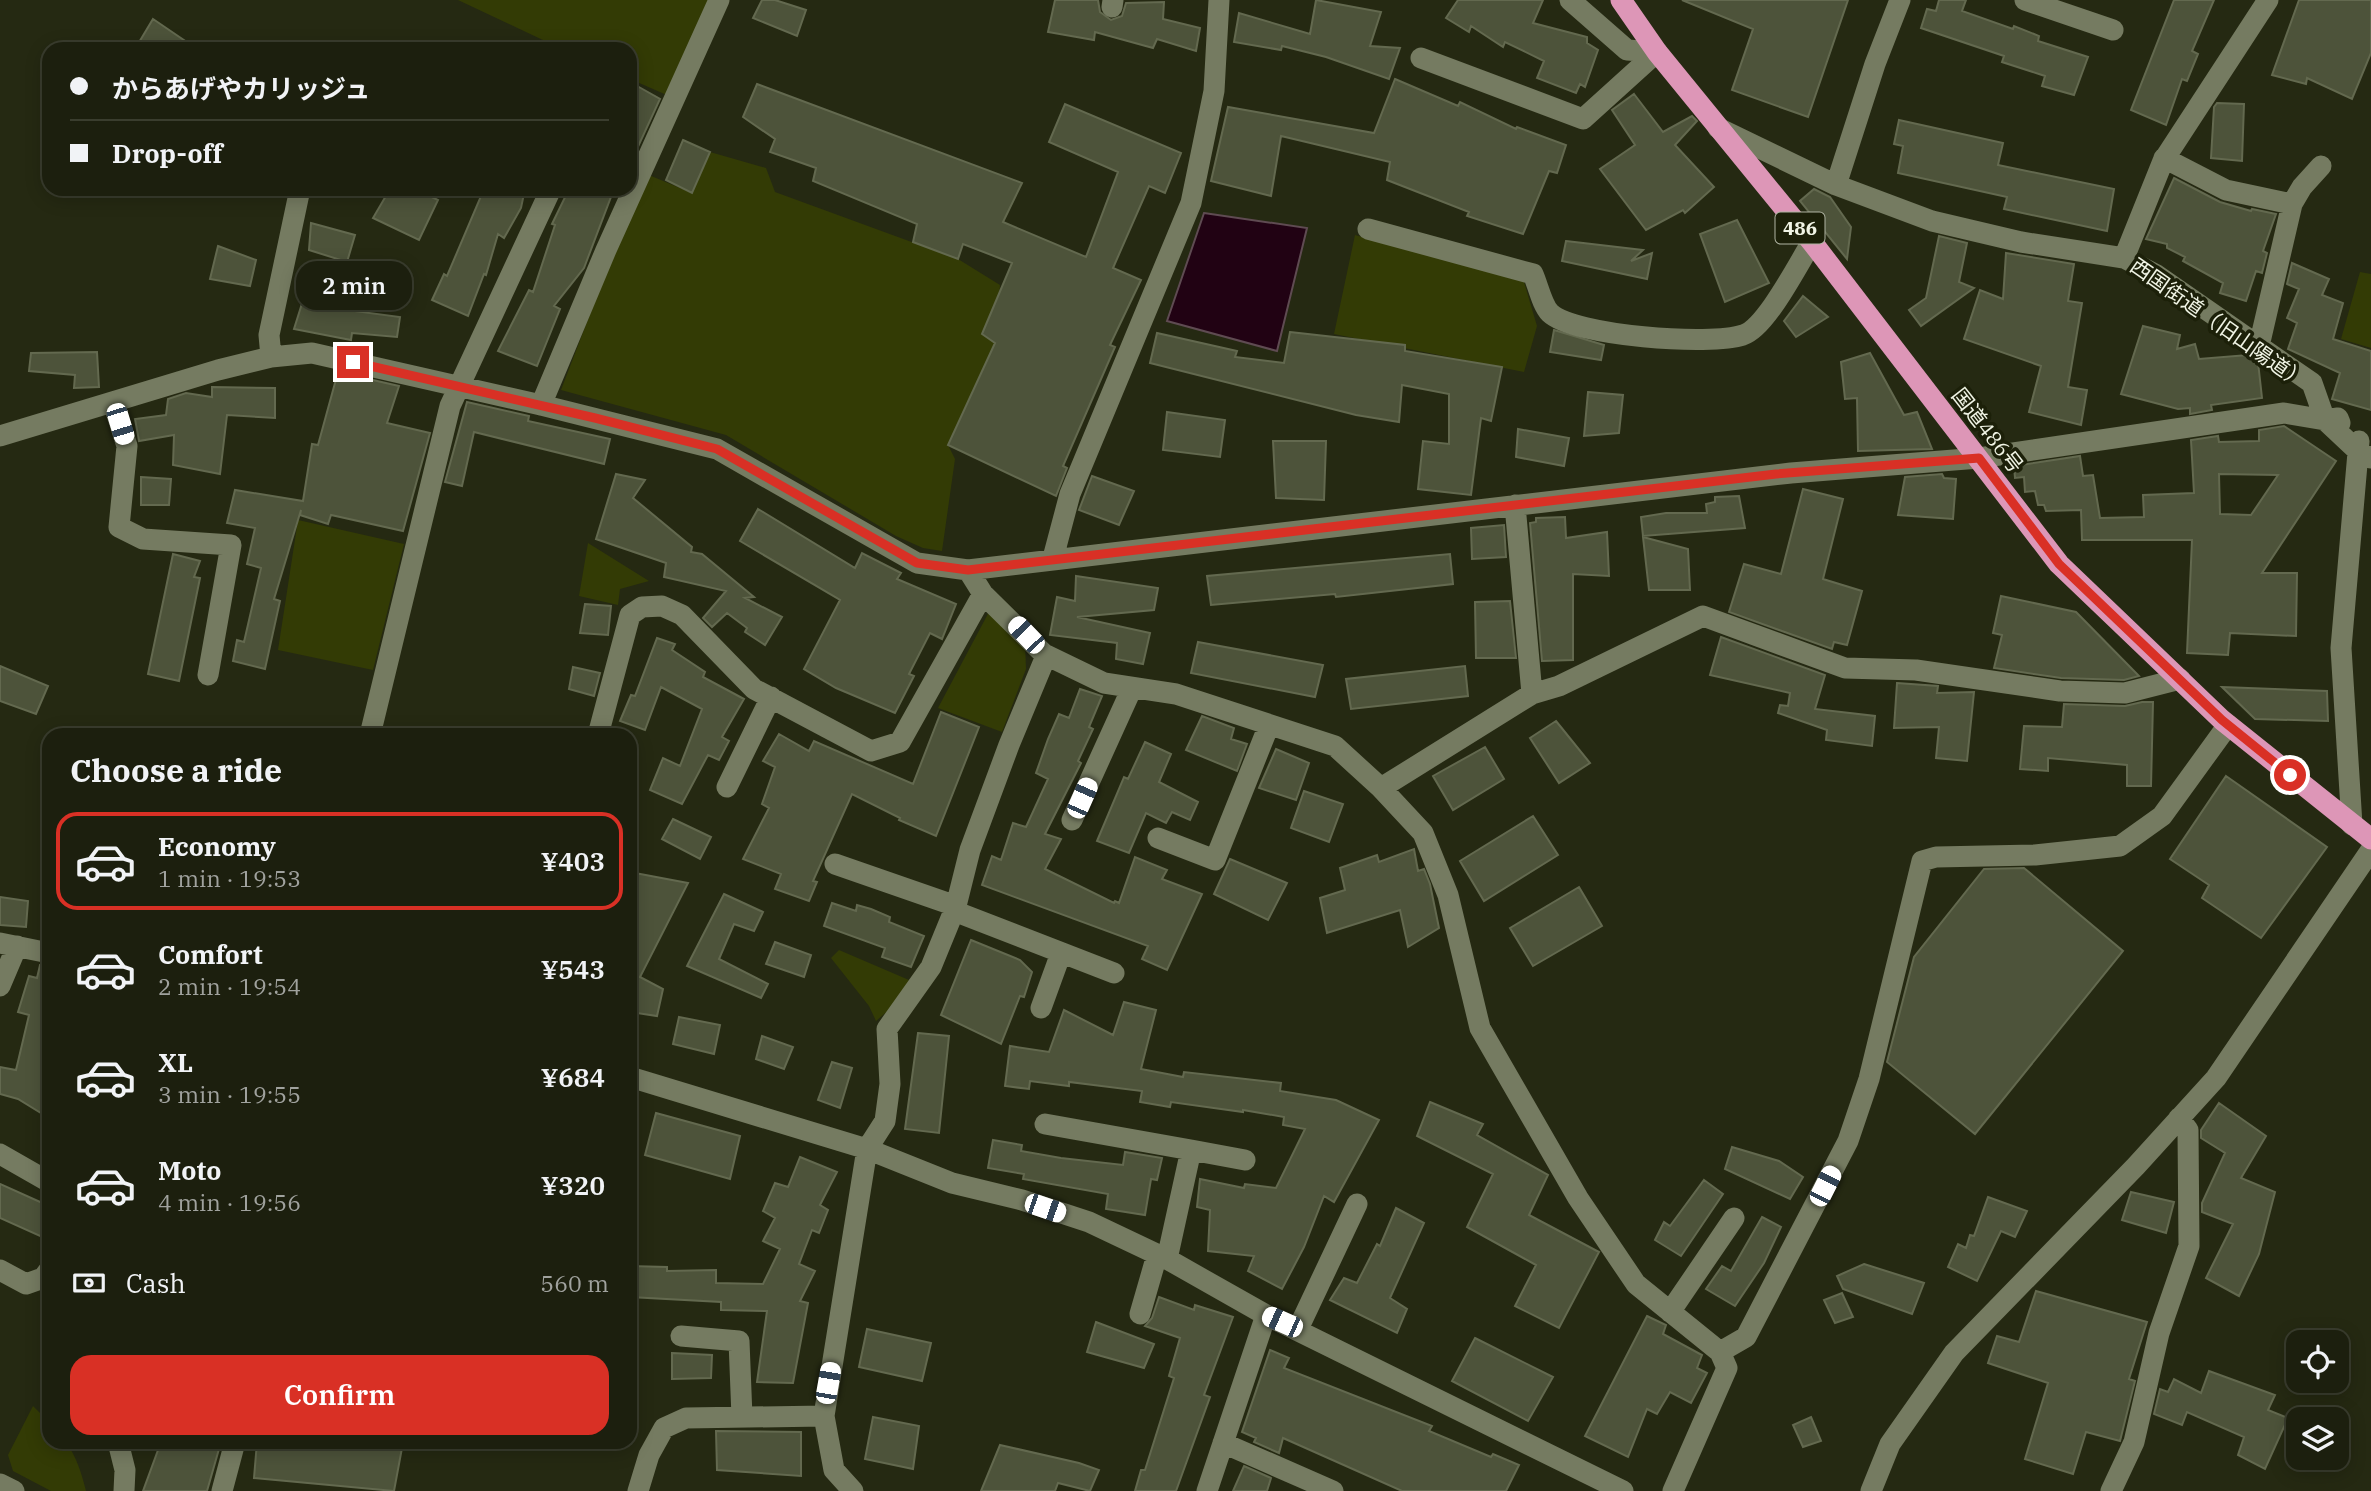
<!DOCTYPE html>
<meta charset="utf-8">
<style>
:root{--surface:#1c1f0e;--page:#252717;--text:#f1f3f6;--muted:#a0a29e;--line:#3a3d2e;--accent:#d93025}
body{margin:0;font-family:"IBM Plex Serif","Noto Sans JP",serif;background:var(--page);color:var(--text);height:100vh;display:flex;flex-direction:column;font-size:26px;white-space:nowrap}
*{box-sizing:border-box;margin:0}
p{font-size:23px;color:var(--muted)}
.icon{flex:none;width:38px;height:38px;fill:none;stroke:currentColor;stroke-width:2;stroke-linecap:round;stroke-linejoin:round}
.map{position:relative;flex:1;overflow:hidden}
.drawer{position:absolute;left:42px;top:728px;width:595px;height:721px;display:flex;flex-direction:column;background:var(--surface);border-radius:21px;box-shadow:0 4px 18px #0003,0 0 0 2px var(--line)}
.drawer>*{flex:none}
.hud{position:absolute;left:42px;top:42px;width:595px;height:154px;border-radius:21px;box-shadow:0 4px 18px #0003,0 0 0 2px var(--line);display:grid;align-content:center;height:154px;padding:0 28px;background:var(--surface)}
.tools{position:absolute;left:2286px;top:1330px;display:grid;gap:14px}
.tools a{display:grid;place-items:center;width:63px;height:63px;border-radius:14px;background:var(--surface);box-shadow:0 4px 18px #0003,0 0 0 2px var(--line);font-size:35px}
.end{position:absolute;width:32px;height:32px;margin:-16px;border:9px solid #d93025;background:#fff;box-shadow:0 0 0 4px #fff}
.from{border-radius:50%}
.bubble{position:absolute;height:49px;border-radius:21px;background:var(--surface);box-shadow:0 4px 18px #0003,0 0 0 2px var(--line);font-size:23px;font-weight:600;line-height:49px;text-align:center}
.car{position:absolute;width:21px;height:42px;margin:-21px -10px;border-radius:9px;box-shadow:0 0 5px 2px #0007;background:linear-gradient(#fff 24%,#345 0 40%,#fff 0 76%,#345 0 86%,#fff 0)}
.hud b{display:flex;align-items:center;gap:24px;height:66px;font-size:26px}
.hud b+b{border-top:2px solid var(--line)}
.hud i{width:18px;height:18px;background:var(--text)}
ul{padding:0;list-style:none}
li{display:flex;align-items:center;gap:21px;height:98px;margin:0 14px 10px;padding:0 14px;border:4px solid transparent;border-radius:21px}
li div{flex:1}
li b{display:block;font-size:26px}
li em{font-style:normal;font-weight:600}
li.active{border-color:var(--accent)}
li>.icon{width:63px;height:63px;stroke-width:1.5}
h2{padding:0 28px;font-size:32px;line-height:84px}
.pay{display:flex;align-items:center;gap:18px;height:77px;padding:0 28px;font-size:26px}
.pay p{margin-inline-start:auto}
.button{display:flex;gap:14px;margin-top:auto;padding:14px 28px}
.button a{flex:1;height:80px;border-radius:21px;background:var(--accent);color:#fff;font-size:28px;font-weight:600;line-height:80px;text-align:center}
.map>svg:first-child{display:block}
</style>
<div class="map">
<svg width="2371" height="1491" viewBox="0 0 2371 1491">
<rect width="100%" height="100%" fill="#252912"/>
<!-- green -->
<path fill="#333b05" d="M458,0H717L676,99L630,79V49H562Z
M710,152L766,168L775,192L958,259L1000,285L995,343L948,445L955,459L942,551L923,548L896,536L726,435L561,390L644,173L692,193Z
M1355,235L1524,282L1537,326L1524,372L1334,334Z
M2360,272L2371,274V348L2341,339Z
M298,520L404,544L373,670L278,650Z
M588,543L649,581L620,589L618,605L579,596Z
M990,610L1025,642L1026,669L1002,732L938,708Z
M839,950L909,980L891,1008L876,1021L869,1006L831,958Z
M33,1406L49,1422V1442H66C77,1458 81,1472 86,1491H51L13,1471L8,1455Z"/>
<!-- water -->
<path fill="#210213" stroke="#5f4b52" stroke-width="2" d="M1204,213L1307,228L1277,351L1167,321Z"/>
<!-- building -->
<path fill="#4d533a" stroke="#63694f" stroke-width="2" fill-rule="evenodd" d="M762,0H775L806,10L797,36L753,18Z
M1055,0H1098L1100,12L1111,20L1122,16L1126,3L1164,2L1163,19L1200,28L1196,51L1157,39L1153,48L1095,32L1094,40L1048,32Z
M1316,0L1381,12L1370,46L1400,48L1389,79L1326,57L1282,46L1281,50L1234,42L1239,13L1310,34Z
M1458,0H1543L1533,23L1587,37V43L1598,50L1585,87L1580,84L1576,93L1537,78L1544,61L1505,42L1503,47L1471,26L1469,32L1446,18Z
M1682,0H1848L1808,117L1732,90L1753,29Z
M1939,0H1966L1962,11L2013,29L2014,26L2039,36L2038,41L2088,57L2074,95L2042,86L2045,76L2002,62L2004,56L1921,28L1927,9L1936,11Z
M2174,0H2214L2192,51L2198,54L2187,81L2182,79L2166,125L2131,110Z
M2299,0H2371V53L2352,99L2307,78L2306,84L2272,75Z
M153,19L197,49H135Z
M1395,79L1458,106L1460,102L1516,129L1517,127L1566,145L1557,173L1549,171L1523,234L1467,216L1469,212L1387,180L1390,162L1281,136L1271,196L1211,181L1228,107L1374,133Z
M630,82L660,99L630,164Z
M757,84L1022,183L1003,222L1086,257L1118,172L1049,142L1065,104L1181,153L1165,193L1149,186L1113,268L1141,280L1110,345L1115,347L1063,466L1067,468L1056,496L948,445L995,343L982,334L1012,263L963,244L958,259L913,242L917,224L813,181L816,168L770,152L775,139L743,117Z
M1634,94L1663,132L1692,116L1697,121L1675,145L1714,187L1685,213L1683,210L1646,230L1600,169L1635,145L1612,110Z
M2217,103L2244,104L2242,161L2211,158L2214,107Z
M1899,120L2003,143L1998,165L2114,189L2107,231L2004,209L2007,197L1898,173L1903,146L1894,144Z
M683,140L710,152L692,193L666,180Z
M2174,178L2220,202L2251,211L2252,209L2276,214L2263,251L2267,253L2262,273L2256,271L2246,301L2220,293L2223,283L2183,261L2185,257L2167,248V244L2146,239Z
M390,189H415L438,200L419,240L373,218Z
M484,189H525L521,208L504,238L498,234L486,275L484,274L468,316L432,300L444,274L447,276Z
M569,189H614L584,268L554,306L560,309L537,366L498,351L529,290L533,292L555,225L552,224Z
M1814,189L1830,197L1851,227L1847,259L1800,201Z
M1737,220L1769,283L1725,302L1700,234Z
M311,223L355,235L347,262L309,250Z
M1939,236L1967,243L1959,282L1974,288L1921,326L1909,310L1926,298Z
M1566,241L1643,250L1631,261L1652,253L1647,279L1562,261Z
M218,246L256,260L250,286L210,279Z
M2006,253L2074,264L2068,301L2082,303L2068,387L2087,390L2081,425L2029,412L2041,366L1964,339L1980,290L2003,299Z
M2292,263L2329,279L2322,295L2343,303L2333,339L2371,351V410L2332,399L2340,373L2288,349L2297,323L2287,318L2299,289L2287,284Z
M305,294L355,304L354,311L400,317L397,337L352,333L351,340L294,329Z
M1803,296L1828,317L1796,337L1784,321Z
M2143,326L2180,335L2177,349L2195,344L2199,359L2248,355L2258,362L2262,398L2211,405L2212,410L2190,414V408L2178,409L2121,394Z
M1554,330L1604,345L1601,360L1550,352Z
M1290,332L1405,345V351L1502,367L1491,421L1481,418L1471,495L1418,489L1423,441L1449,444V394L1402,385L1399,422L1356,415L1150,363L1157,333L1237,351L1235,357L1284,363Z
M97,352L99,387L74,388L75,375L29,371L31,353Z
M1870,353L1904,415L1917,412L1932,449L1858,451L1857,398L1845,399L1841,362Z
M338,372L399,386L387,423L430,433L403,531L331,515L328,524L300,515L301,510L274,599L280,601L265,669L233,661L237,640L244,642L261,568L247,564L255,528L227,523L235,490L303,501L312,444L318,445Z
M212,387L275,388V418L227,415L220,474L173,465L174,435L139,441L135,419L166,415L168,399L186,393L212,397Z
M1588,392L1623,395L1619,433L1584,436Z
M467,402L529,416L528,421L610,439L604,464L474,432L462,486L445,482Z
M1167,412L1225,420L1220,457L1163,450Z
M2284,426L2336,461L2262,573H2297L2296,636L2230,633L2228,655L2187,653L2192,540H2082L2081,510L2046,511L2044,505H2038L2035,491L2025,492L2024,477L2015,478L2014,466L2080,456L2083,476L2093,475L2100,518L2144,517L2143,495L2194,493L2191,440L2218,436L2219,442L2259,441V430ZM2219,474L2278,475L2251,515L2220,514Z
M1518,429L1569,438L1564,466L1516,457Z
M1273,441H1326L1324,500L1276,498Z
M616,474L645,480L633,498L692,547L691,552L702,554L754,597L745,598L782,617L765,645L745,632L747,628L727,613L712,627L703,618L726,591L664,577L666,563L596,539Z
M1942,474L1944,478L1956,479L1953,519L1898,515L1905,477Z
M1092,476L1134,491L1119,525L1079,510Z
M141,477L171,479L169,505H141Z
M1803,489L1843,499L1823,579L1862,591L1847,645L1834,642L1832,649L1729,612L1744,564L1781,574Z
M1739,496L1745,528L1643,536L1641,517L1666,513H1707L1706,504L1715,502V497Z
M758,509L855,568L862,553L901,573L897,579L956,604L942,639L930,633L909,674L914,676L895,713L836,688L804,669L840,600L740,541Z
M1565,517L1566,538L1607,532L1609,576L1573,574V660L1542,661L1530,523L1536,522V518Z
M1504,525L1506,557L1472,559L1471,528Z
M1643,537L1688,549L1690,590H1649Z
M173,554L200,561L194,577L200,578L179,681L148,674Z
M1450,554L1453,584L1336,597L1335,594L1211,605L1207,576Z
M1076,576L1158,588L1154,610L1077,617L1150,633L1143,664L1116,659L1117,643L1050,635L1057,597L1075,601Z
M2001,596L2076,612L2139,676L2124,680L2061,678L1994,668L2002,635L1993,633Z
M1510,601L1516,658H1476L1475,602Z
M585,604L611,606L608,635L580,633Z
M1721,637L1825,675L1815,709L1875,716L1872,746L1826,740L1827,730L1778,713L1780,705L1788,706L1790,693L1710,675Z
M657,638L675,644L672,650L705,672L703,677L744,699L722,737L729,741L719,760L708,755L682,804L650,790L663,758L680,766L702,709L661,687L645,730L620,721L631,695L635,696Z
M1198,642L1323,665L1315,697L1191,673Z
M0,666L48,686L36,714L0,701Z
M1465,666L1468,696L1351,709L1346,679Z
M573,667L600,673L594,696L569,689Z
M1897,683L1938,686L1937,693L1974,692L1967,761L1936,758L1939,727L1894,728Z
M2222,687L2327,691L2328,721L2255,719Z
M1080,689L1102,696L1089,727L1093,729L1078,761L1081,763L1045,834L1061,839L1045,869L1114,903L1115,901L1119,903L1135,857L1167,870L1162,879L1202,894L1167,970L1142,959L1148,946L982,885L992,856L1001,860L1013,823L1026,827L1048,779L1036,773L1048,739L1059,714L1069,718Z
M2142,702H2153L2151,786H2127V765L2048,758V771L2020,769L2024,726L2062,727L2064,704L2125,706Z
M941,712L979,727L936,836L899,820L900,818L852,794L813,881L817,882L809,901L775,889L781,874L743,859L769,808L762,804L775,767L763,761L779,734L809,751L814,741L913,784Z
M1202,716L1234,728L1231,739L1247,744L1237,771L1186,750Z
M1556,721L1590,763L1559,783L1530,738Z
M1145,742L1171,754L1159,782L1198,802L1190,820L1172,812L1166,823L1146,813L1129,853L1097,841L1124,777L1128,779Z
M1485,747L1504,779L1453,810L1433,776Z
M1276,749L1309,763L1296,800L1259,788Z
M2226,776L2327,847L2261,938L2202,898L2209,885L2170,859Z
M1304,791L1343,804L1329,842L1291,828Z
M1533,816L1558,855L1484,901L1460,861Z
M673,819L711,837L700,859L662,839Z
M1414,849L1418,871L1424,869L1430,884L1439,928L1408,947L1400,910L1327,933L1320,898L1345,890L1340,868L1377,855L1379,862Z
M1230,859L1287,883L1268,920L1214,894Z
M2024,868L2123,951L1975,1134L1887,1062L1914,957L1984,869Z
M635,873L688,883L640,977L663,989L657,1016L630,1012V899Z
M1579,887L1602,926L1533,966L1510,928Z
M724,894L763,912L754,931L734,924L719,959L768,984L761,998L687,966Z
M0,897L28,901L26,927L0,925Z
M832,903L856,911L857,905L871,909L890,917L889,922L924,936L911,967L882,957L885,948L824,926Z
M971,940L1020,960L1032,972L1024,997L1020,996L1001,1044L941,1015Z
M775,942L811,955L804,977L766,964Z
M40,965L49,966V1118L18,1099L0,1094V1067L16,1070L29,1015L18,1012L29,976L37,978Z
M1124,1002L1156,1010L1141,1069L1183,1077L1184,1072L1281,1083L1280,1091L1336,1100L1379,1120L1334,1202L1324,1196L1304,1247L1282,1289L1248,1271L1254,1256L1208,1251L1210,1210L1197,1207L1200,1179L1244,1188L1245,1184L1276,1188L1305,1129L1283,1125L1284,1117L1243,1110V1112L1171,1102L1170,1107L1140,1102L1142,1091L1069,1082V1086L1030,1081L1029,1089L1005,1086L1010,1046L1049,1052L1064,1010L1113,1035Z
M679,1017L720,1025L714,1054L673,1044Z
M918,1033L949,1036L939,1133L905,1129Z
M762,1036L793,1047L784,1069L756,1059Z
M832,1062L852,1068L840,1108L818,1100Z
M1430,1102L1483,1124L1477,1135L1548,1175L1529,1215L1599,1252L1559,1328L1515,1306L1536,1265L1467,1227L1493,1174L1417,1136Z
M2219,1103L2266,1136L2241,1178L2275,1192L2259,1254L2239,1296L2206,1278L2233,1224L2202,1212V1203L2225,1153L2201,1138V1130Z
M656,1113L740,1136L730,1179L645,1155Z
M993,1140L1022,1145L1021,1151L1061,1158L1123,1165L1125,1152L1162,1158L1157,1180L1151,1179L1145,1215L1106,1209L1108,1194L1023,1179L1024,1174L988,1168Z
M1732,1147L1779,1161L1803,1177L1790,1199L1725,1169Z
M800,1157L837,1172L820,1205L828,1210L819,1233L812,1230L799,1264L815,1271L800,1301L808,1303L793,1383L757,1382L767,1311L721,1310V1302L630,1297V1266L667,1267V1271L716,1270V1283L763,1284L780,1249L763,1241L775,1218L763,1211L775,1183L788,1187Z
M1704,1180L1723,1194L1681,1256L1655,1240L1664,1222L1670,1226Z
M0,1184L49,1206V1240L0,1218Z
M2131,1192L2174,1202L2166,1233L2122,1220Z
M1988,1197L2027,1211L2015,1237L2001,1231L1977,1281L1948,1267L1958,1244L1966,1248L1970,1235L1974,1236Z
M1396,1208L1424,1223L1390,1298L1407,1309L1397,1333L1330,1300L1344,1278L1357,1283L1377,1244L1380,1246Z
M1762,1217L1781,1227L1764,1263L1735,1306L1706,1289L1722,1266L1731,1271Z
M1864,1264L1924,1283L1912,1314L1843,1289L1837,1276Z
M2036,1291L2147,1322L2129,1379L2135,1381L2120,1441L2086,1432L2073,1474L2025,1459L2048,1383L1988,1363L1997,1336L2019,1342Z
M1842,1293L1853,1317L1835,1323L1824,1300Z
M1159,1297L1194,1310L1195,1305L1233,1317L1204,1395L1210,1397L1176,1491H1135L1141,1470H1145L1174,1378L1169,1376L1180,1338L1145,1326L1152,1318Z
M1647,1316L1666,1325L1663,1334L1702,1355L1697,1368L1707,1373L1691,1403L1670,1392L1657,1414L1647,1409L1628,1457L1585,1436Z
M1096,1322L1154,1344L1144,1368L1087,1352Z
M867,1329L931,1343L922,1381L859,1367Z
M1475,1338L1553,1377L1528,1421L1452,1381Z
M1270,1350L1289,1358L1284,1368L1432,1426L1429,1431L1491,1457L1493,1454L1519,1465L1506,1491H1402L1283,1438L1279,1453L1254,1442L1256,1438L1242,1432Z
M672,1353L712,1355L711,1378L672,1379Z
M2209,1371L2275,1395L2268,1410L2288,1418L2265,1469L2238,1455L2244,1437L2187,1412L2182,1425L2154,1414L2160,1389L2168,1392L2174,1379L2201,1393Z
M873,1417L919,1426L913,1469L865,1459Z
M1811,1417L1821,1441L1803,1447L1793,1425Z
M716,1431L801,1432V1476L717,1470Z
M161,1442H221L207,1491H143Z
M257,1442H333L402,1448L394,1491L254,1478Z
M1000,1445L1079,1463L1099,1470L1090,1491L1058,1483L1055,1491H981Z
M1244,1466L1271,1478L1267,1491H1233Z"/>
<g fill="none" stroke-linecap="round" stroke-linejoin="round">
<!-- minor -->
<path stroke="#757b61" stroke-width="21" d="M1570,0L1627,50L1657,52
M2025,0L2113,30
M1112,7L1113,0
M1421,58L1583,119L1657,52
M1718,128L1836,185L1932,221L2021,242L2124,258L2155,274L2312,383L2325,420L2358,451L2371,458
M2164,158L2226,190L2292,204
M1836,185L1875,64L1900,0
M1368,229L1533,274C1538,285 1542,305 1550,313C1574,336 1711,346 1743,335C1766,328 1798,264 1812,242
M2124,258L2163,161L2268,0
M2259,346L2292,204L2302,187L2321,166
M271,357L269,335L300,189
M113,402L127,446L119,527L143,539L231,545L208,675
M541,405L606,250L719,0
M0,436L218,370L271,357L312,353L541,405L717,449L917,563L968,570L1791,473L1979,458L2284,413L2325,420L2338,418L2340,423
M1515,505L1532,694
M1053,558L1070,494L1191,203L1214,91L1219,0
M968,570L983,594L1044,654L1104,683L1176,694L1335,746L1381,788L1423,833L1448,895L1480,1028L1578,1198L1636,1284L1720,1352L1727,1368L1673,1491
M370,735L450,406L551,189
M598,735L630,615L642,607L662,606L682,615L754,689L871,751L900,742L983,594
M727,787L771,697
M1381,788L1532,694L1559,686L1703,616L1845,668L1916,670L2060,691L2125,693L2180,679
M1072,820L1132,688
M2352,825L2341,648L2359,441
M1158,838L1215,860L1269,725
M835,864L956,906
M954,911L1114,973
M0,943L49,953
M0,986L17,946
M1041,1008L1061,953
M630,1077L867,1149L952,1183L1022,1200L1089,1222L1167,1259L1266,1315L1623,1491
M1045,1124L1191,1150L1167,1259
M1191,1150L1245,1160
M0,1154L49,1182
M0,1270L26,1284L43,1278L49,1270
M1670,1312L1734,1218
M1140,1314L1157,1255
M1298,1329L1357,1204
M681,1336L739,1341L742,1417
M1720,1352L1746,1337L1848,1141L1869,1079L1922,861L1936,857L2035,855L2120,846L2162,816L2228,725
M118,1442L125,1470L124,1491
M1223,1443L1333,1491
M0,1484L14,1491
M222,1491L235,1442
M638,1491L649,1455L664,1428L686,1418L824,1416
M853,1491L834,1470L824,1416L867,1149L885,1121L890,1084L887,1029L931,967L956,906L970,850L1009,745L1046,656
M1207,1491L1266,1315
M1871,1491L1890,1444L1954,1353L2136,1166L2216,1078L2371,850
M2111,1491L2134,1442L2159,1333L2189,1246L2188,1130L2179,1118"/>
<!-- highway -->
<path stroke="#dd96b7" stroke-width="21" d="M1621,0L1657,52L1812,242L2059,564L2222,720L2371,839"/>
</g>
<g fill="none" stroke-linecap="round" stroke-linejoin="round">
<!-- route -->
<path stroke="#d93025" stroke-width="9" d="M353,362L595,418L717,449L917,563L968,570L1776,474L1979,458L2059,564L2222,720L2290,775"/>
</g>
<g text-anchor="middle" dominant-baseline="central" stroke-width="7" stroke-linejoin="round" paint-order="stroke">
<!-- shield labels -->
<rect fill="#1c2009" stroke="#b0b4a3" stroke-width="2" x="1775.5" y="212.5" width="49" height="31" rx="5"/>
<g font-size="19" font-weight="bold" fill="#f0f4e5">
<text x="1800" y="228">486</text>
</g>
<!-- street labels -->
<g font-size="21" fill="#f0f4e5" stroke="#1c2009">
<text transform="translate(2219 323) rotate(35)">西国街道（旧山陽道）</text>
<text transform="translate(1988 430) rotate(52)">国道486号</text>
</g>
</g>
</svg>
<div class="tools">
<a><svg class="icon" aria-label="locate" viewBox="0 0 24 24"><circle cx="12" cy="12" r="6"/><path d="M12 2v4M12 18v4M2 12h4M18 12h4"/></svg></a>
<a><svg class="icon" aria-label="layers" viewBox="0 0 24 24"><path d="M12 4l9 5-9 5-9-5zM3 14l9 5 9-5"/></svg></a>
</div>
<i class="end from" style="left:2290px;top:775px"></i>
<i class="end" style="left:353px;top:362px"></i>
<div class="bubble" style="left:296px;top:261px;width:116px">2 min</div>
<i class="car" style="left:120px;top:424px;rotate:163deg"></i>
<i class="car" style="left:1026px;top:635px;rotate:316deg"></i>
<i class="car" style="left:1082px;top:798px;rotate:24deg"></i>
<i class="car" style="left:1825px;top:1186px;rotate:27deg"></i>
<i class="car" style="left:1045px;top:1208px;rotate:109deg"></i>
<i class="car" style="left:1282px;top:1322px;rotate:294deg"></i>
<i class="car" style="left:828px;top:1383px;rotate:10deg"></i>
<div class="hud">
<b><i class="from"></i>からあげやカリッジュ</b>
<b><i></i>Drop-off</b>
</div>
<section class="drawer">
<h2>Choose a ride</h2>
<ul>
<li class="active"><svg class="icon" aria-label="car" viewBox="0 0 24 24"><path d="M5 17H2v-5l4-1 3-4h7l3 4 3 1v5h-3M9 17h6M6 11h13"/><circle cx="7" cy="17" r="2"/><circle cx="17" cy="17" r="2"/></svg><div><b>Economy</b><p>1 min · 19:53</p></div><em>¥403</em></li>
<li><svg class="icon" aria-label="car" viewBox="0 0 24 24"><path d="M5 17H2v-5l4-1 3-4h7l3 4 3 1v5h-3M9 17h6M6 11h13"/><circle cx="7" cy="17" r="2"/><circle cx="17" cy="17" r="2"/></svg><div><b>Comfort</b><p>2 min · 19:54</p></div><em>¥543</em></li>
<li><svg class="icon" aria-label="car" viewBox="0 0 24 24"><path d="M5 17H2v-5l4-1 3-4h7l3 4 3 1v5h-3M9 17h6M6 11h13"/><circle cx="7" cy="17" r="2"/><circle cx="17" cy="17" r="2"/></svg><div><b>XL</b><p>3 min · 19:55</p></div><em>¥684</em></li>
<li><svg class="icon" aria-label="car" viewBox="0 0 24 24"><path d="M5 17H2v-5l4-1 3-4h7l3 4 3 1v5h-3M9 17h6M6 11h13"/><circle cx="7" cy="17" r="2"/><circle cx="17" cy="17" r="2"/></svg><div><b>Moto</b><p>4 min · 19:56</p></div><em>¥320</em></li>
</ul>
<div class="pay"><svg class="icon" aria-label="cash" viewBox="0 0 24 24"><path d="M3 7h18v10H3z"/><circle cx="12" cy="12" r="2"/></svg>Cash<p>560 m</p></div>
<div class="button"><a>Confirm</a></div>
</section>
</div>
